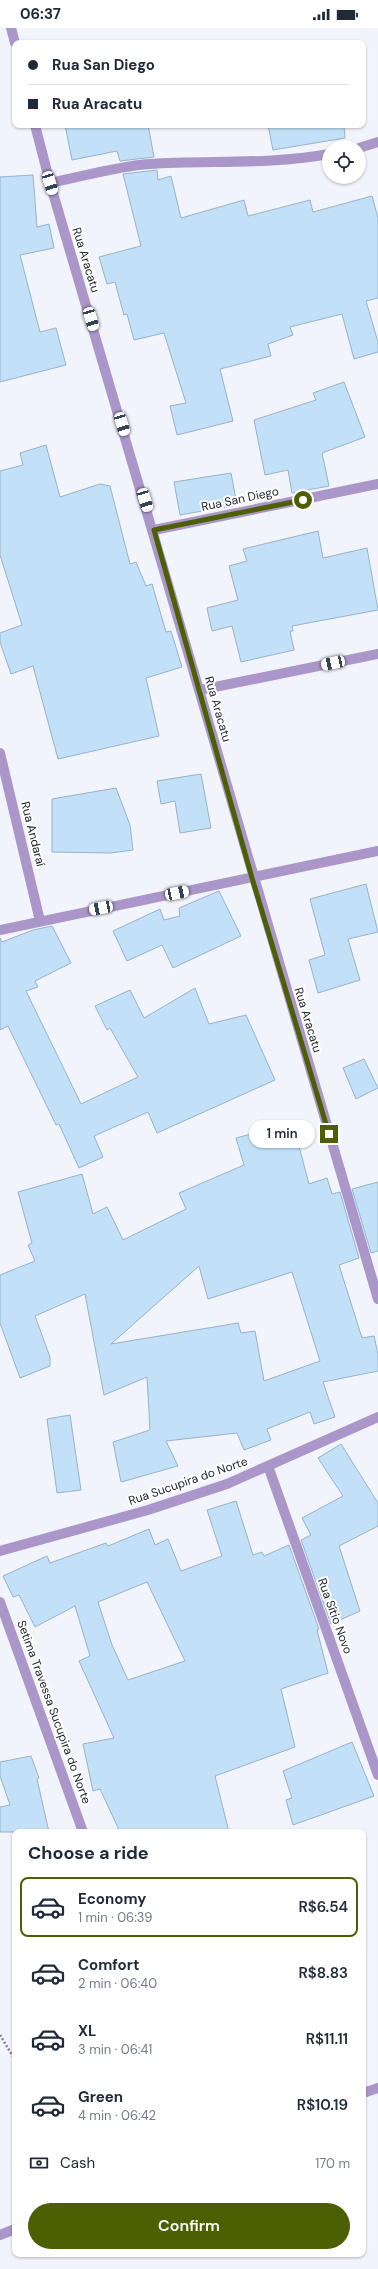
<!DOCTYPE html>
<meta charset="utf-8">
<style>
:root{--surface:#fff;--page:#f6f6f7;--text:#1f2937;--muted:#747a83;--line:#e0e1e3;--accent:#4c5f03}
body{margin:0;font-family:"DM Sans",sans-serif;background:var(--page);color:var(--text);height:100vh;display:flex;flex-direction:column;font-size:15px;white-space:nowrap}
*{box-sizing:border-box;margin:0}
p{font-size:13px;color:var(--muted)}
.icon{flex:none;width:22px;height:22px;fill:none;stroke:currentColor;stroke-width:2;stroke-linecap:round;stroke-linejoin:round}
.map{position:relative;flex:1;overflow:hidden}
.details{position:absolute;left:12px;top:1801px;width:354px;height:428px;display:flex;flex-direction:column;background:var(--surface);border-radius:8px;box-shadow:0 1px 3px #0004}
.details>*{flex:none}
.top-card{position:absolute;left:12px;top:12px;width:354px;height:88px;border-radius:8px;box-shadow:0 1px 3px #0004;display:grid;align-content:center;height:88px;padding:0 16px;background:var(--surface)}
.buttons{position:absolute;left:322px;top:112px;display:grid;gap:8px}
.buttons a{display:grid;place-items:center;width:44px;height:44px;border-radius:50%;background:var(--surface);box-shadow:0 1px 3px #0004;font-size:20px}
.end{position:absolute;width:18px;height:18px;margin:-9px;border:5px solid #4c5f03;background:#fff;box-shadow:0 0 0 2px #fff}
.from{border-radius:50%}
.bubble{position:absolute;height:28px;border-radius:14px;background:var(--surface);box-shadow:0 1px 3px #0004;font-size:13px;font-weight:600;line-height:28px;text-align:center}
.car{position:absolute;width:12px;height:24px;margin:-12px -6px;border-radius:5px;box-shadow:0 0 3px 1px #0007;background:linear-gradient(#fff 24%,#345 0 40%,#fff 0 76%,#345 0 86%,#fff 0)}
.top-card b{display:flex;align-items:center;gap:14px;height:38px;font-size:15px}
.top-card b+b{border-top:1px solid var(--line)}
.top-card i{width:10px;height:10px;background:var(--text)}
ul{padding:0;list-style:none}
li{display:flex;align-items:center;gap:12px;height:60px;margin:0 8px 6px;padding:0 8px;border:2px solid transparent;border-radius:8px}
li div{flex:1}
li b{display:block;font-size:15px}
li em{font-style:normal;font-weight:600}
li.active{border-color:var(--accent)}
li>.icon{width:36px;height:36px;stroke-width:1.5}
h2{padding:0 16px;font-size:18px;line-height:48px}
.pay{display:flex;align-items:center;gap:10px;height:44px;padding:0 16px;font-size:15px}
.pay p{margin-inline-start:auto}
.button{display:flex;gap:8px;margin-top:auto;padding:8px 16px}
.button a{flex:1;height:46px;border-radius:24px;background:var(--accent);color:#fff;font-size:16px;font-weight:600;line-height:46px;text-align:center}
.status{display:flex;justify-content:space-between;align-items:center;height:28px;padding:0 20px;background:var(--surface);direction:ltr}
.status svg{height:11px;fill:currentColor}
.map>svg:first-child{display:block}
</style>
<div class="status"><b>06:37</b><svg viewBox="0 0 49 12"><path d="M0 12V9h3v3zM5 12V6h3v6zM10 12V3h3v9zM15 12V0h3v12zM26 1h20v11H26zM47 4h2v5h-2z"/></svg></div>
<div class="map">
<svg width="378" height="2241" viewBox="0 0 378 2241">
<rect width="100%" height="100%" fill="#f2f4fb"/>
<!-- building -->
<path fill="#c2e0f7" stroke="#98b2c7" fill-rule="evenodd" d="M65,97H148L154,129L120,133L117,123L72,132Z
M268,97H344L345,110L273,122Z
M157,142L158,152L171,148L181,190L244,172L248,188L310,172L313,184L372,168L378,190V270L366,273L378,314V324L354,331L342,286L290,299L293,307L268,316L271,328L220,341L233,393L177,407L170,378L186,375L164,305L134,312L127,286L124,287L115,254L107,256L99,229L141,218L123,146Z
M33,147L37,199L49,196L54,220L20,227L40,304L56,300L66,337L0,354V149Z
M344,354L365,409L322,425L329,458L292,465L288,442L265,447L254,392L316,372L313,365Z
M46,417L60,469L100,456L110,458L130,536L136,534L146,558L152,556L166,604L171,603L182,639L146,650L159,708L58,731L33,638L11,646L0,614V605L22,597L0,527V443L23,437L20,425Z
M231,445L237,477L180,487L174,454Z
M318,503L323,530L367,520L378,582L292,598L293,603H290L294,622L241,634L232,598L212,603L207,580L238,572L229,538L247,533L243,521Z
M201,746L211,800L180,805L175,773L161,776L157,753Z
M116,760L130,797L133,822L111,825L52,824V771Z
M366,856L378,904L348,911L360,952L318,965L309,932L325,927L310,871Z
M219,863L241,908L173,940L162,917L127,933L113,903L160,881L164,892L180,888L179,880Z
M52,898L71,935L35,953L38,959L26,963L81,1076L138,1049L110,1000L107,1002L95,978L130,962L144,990L195,960L209,996L246,987L275,1052L157,1105L148,1084L94,1108L103,1129L79,1140L59,1096L56,1097L8,998L0,1002V910L2,914L33,902Z
M364,1031L378,1060L356,1071L343,1040Z
M259,1104L262,1116L296,1107L309,1156L327,1150L332,1166L340,1164L359,1230L339,1237L362,1310L374,1308L378,1326V1343L323,1354L335,1389L314,1396L310,1384L267,1401L271,1412L244,1422L237,1405L166,1413L178,1438L121,1454L113,1414L150,1402L147,1349L104,1367L85,1266L35,1288L50,1329V1338L20,1350L0,1295V1247L35,1233L28,1217L32,1215L18,1164L82,1146L93,1186L107,1179L123,1212L186,1181L179,1165L244,1137L236,1110ZM199,1238L208,1271L292,1244L320,1333L264,1353L255,1303L241,1305L238,1295L111,1316Z
M378,1154V1223L371,1225L352,1161Z
M70,1387L81,1462L57,1465L47,1391Z
M341,1416L378,1475V1498L339,1518L360,1583L331,1596L301,1512L311,1507L302,1490L343,1468L318,1430Z
M236,1473L253,1527L262,1524L264,1528L289,1517L319,1601L317,1602L328,1645L281,1661L295,1719L215,1748L229,1804H120L100,1761L93,1763L83,1716L114,1710L79,1633L90,1628L75,1578L35,1599L19,1567L13,1569L3,1548L47,1528L50,1535L106,1515L108,1518L149,1501L155,1517L168,1511L181,1543L222,1528L207,1482ZM147,1554L185,1633L128,1652L112,1617L98,1574Z
M352,1714L374,1768L293,1797L286,1772L292,1770L283,1743Z
M31,1728L39,1750L37,1751L49,1804H0V1779L10,1777L0,1748V1734Z"/>
<g fill="none" stroke-linecap="round" stroke-linejoin="round">
<!-- path -->
<path stroke="#83858e" stroke-width="2.5" stroke-dasharray="2 2" stroke-linecap="butt" d="M0,2007L15,2032"/>
<!-- street -->
<path stroke="#ab96ca" stroke-width="10" d="M11,0L15,15
M35,97L50,155C161,527 267,900 378,1271
M359,120L378,114
M50,155C80,149 119,138 149,136C209,132 269,137 329,126
M154,502L378,456
M200,662L378,626
M0,725L40,893
M0,902L378,823
M268,1438L378,1747
M0,1523L148,1482L227,1456L378,1389
M0,1574L83,1804
M363,2065L378,2060
M0,2207L15,2201"/>
</g>
<g fill="none" stroke-linecap="round" stroke-linejoin="round">
<!-- route -->
<path stroke="#4c5f03" stroke-width="5" d="M303,472L154,502L252,850L329,1106"/>
</g>
<g text-anchor="middle" dominant-baseline="central" stroke-width="4" stroke-linejoin="round" paint-order="stroke">
<!-- street labels -->
<g font-size="12" fill="#1e212c" stroke="#fff">
<text transform="translate(86 232) rotate(73)">Rua Aracatu</text>
<text transform="translate(240 471) rotate(-12)">Rua San Diego</text>
<text transform="translate(218 681) rotate(74)">Rua Aracatu</text>
<text transform="translate(33 806) rotate(76)">Rua Andaraí</text>
<text transform="translate(308 992) rotate(73)">Rua Aracatu</text>
<text transform="translate(188 1453) rotate(-19)">Rua Sucupira do Norte</text>
<text transform="translate(335 1588) rotate(70)">Rua Sítio Novo</text>
<text transform="translate(54 1684) rotate(70)">Setima Travessa Sucupira do Norte</text>
</g>
</g>
</svg>
<div class="buttons">
<a><svg class="icon" aria-label="locate" viewBox="0 0 24 24"><circle cx="12" cy="12" r="6"/><path d="M12 2v4M12 18v4M2 12h4M18 12h4"/></svg></a>
</div>
<i class="end from" style="left:303px;top:472px"></i>
<i class="end" style="left:329px;top:1106px"></i>
<div class="bubble" style="left:249px;top:1092px;width:66px">1 min</div>
<i class="car" style="left:50px;top:155px;rotate:163deg"></i>
<i class="car" style="left:91px;top:291px;rotate:163deg"></i>
<i class="car" style="left:122px;top:396px;rotate:163deg"></i>
<i class="car" style="left:145px;top:472px;rotate:163deg"></i>
<i class="car" style="left:333px;top:635px;rotate:258deg"></i>
<i class="car" style="left:177px;top:865px;rotate:78deg"></i>
<i class="car" style="left:101px;top:880px;rotate:259deg"></i>
<div class="top-card">
<b><i class="from"></i>Rua San Diego</b>
<b><i></i>Rua Aracatu</b>
</div>
<section class="details">
<h2>Choose a ride</h2>
<ul>
<li class="active"><svg class="icon" aria-label="car" viewBox="0 0 24 24"><path d="M5 17H2v-5l4-1 3-4h7l3 4 3 1v5h-3M9 17h6M6 11h13"/><circle cx="7" cy="17" r="2"/><circle cx="17" cy="17" r="2"/></svg><div><b>Economy</b><p>1 min · 06:39</p></div><em>R$6.54</em></li>
<li><svg class="icon" aria-label="car" viewBox="0 0 24 24"><path d="M5 17H2v-5l4-1 3-4h7l3 4 3 1v5h-3M9 17h6M6 11h13"/><circle cx="7" cy="17" r="2"/><circle cx="17" cy="17" r="2"/></svg><div><b>Comfort</b><p>2 min · 06:40</p></div><em>R$8.83</em></li>
<li><svg class="icon" aria-label="car" viewBox="0 0 24 24"><path d="M5 17H2v-5l4-1 3-4h7l3 4 3 1v5h-3M9 17h6M6 11h13"/><circle cx="7" cy="17" r="2"/><circle cx="17" cy="17" r="2"/></svg><div><b>XL</b><p>3 min · 06:41</p></div><em>R$11.11</em></li>
<li><svg class="icon" aria-label="car" viewBox="0 0 24 24"><path d="M5 17H2v-5l4-1 3-4h7l3 4 3 1v5h-3M9 17h6M6 11h13"/><circle cx="7" cy="17" r="2"/><circle cx="17" cy="17" r="2"/></svg><div><b>Green</b><p>4 min · 06:42</p></div><em>R$10.19</em></li>
</ul>
<div class="pay"><svg class="icon" aria-label="cash" viewBox="0 0 24 24"><path d="M3 7h18v10H3z"/><circle cx="12" cy="12" r="2"/></svg>Cash<p>170 m</p></div>
<div class="button"><a>Confirm</a></div>
</section>
</div>
